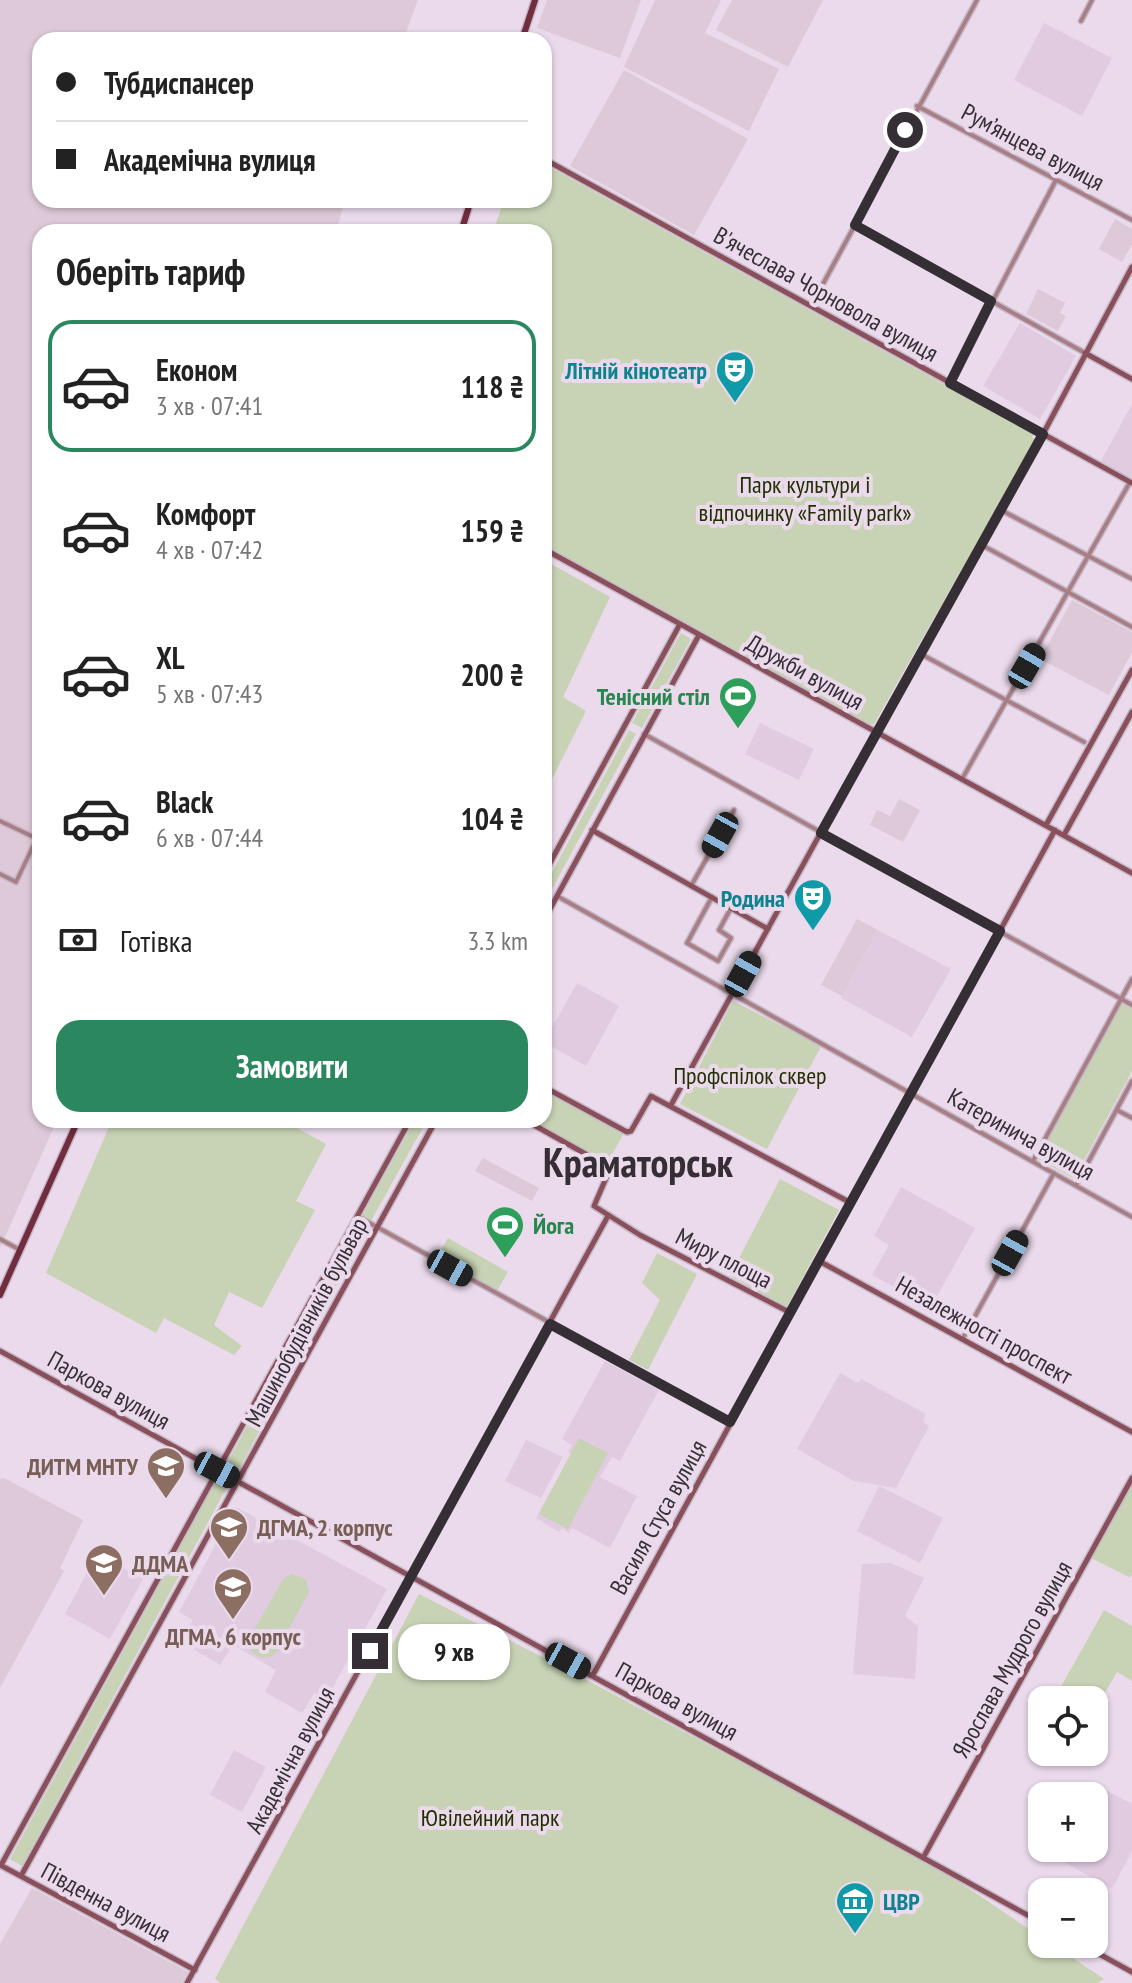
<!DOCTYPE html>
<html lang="uk">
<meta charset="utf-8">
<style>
:root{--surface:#fff;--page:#f6f6f6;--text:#222;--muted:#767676;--line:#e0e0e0;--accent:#2a875e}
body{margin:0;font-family:"PT Sans Narrow",sans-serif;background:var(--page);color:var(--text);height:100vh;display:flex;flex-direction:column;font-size:30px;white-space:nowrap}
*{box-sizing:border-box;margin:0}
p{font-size:26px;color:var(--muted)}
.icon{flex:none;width:44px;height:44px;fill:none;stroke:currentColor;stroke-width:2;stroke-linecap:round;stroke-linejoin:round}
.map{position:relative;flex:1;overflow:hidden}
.drawer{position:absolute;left:32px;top:224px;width:520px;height:904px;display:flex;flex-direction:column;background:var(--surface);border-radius:24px;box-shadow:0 2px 6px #0004}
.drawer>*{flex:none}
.guide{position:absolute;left:32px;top:32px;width:520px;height:176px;border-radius:24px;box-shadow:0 2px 6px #0004;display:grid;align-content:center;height:176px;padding:0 24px;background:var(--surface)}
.buttons{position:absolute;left:1028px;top:1686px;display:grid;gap:16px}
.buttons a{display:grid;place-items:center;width:80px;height:80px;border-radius:16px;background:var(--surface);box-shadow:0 2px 6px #0004;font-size:40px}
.end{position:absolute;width:36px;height:36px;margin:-18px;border:10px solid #352f35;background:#fff;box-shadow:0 0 0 4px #fff}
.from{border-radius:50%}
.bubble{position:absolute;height:56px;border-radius:24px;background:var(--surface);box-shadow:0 2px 6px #0004;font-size:26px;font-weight:600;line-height:56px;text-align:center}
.car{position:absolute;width:24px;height:48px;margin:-24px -12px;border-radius:10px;box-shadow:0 0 6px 2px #0007;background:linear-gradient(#222 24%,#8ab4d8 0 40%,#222 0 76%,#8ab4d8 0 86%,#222 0)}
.guide b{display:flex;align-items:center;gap:28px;height:76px;font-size:30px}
.guide b+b{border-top:2px solid var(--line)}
.guide i{width:20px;height:20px;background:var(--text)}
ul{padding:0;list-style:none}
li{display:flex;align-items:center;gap:24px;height:132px;margin:0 16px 12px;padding:0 8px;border:4px solid transparent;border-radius:24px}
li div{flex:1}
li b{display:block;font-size:30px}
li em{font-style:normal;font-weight:600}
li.selected{border-color:var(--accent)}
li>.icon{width:72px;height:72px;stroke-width:1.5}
h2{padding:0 24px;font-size:36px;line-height:96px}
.pay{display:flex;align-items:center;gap:20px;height:88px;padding:0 24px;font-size:30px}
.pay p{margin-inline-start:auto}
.primary-button{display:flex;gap:16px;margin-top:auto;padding:16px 24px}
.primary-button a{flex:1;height:92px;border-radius:24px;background:var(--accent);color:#fff;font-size:32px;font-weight:600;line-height:92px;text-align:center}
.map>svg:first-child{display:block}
</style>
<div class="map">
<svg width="1132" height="1983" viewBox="0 0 1132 1983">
<rect width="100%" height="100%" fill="#eadaeb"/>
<!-- built -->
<path fill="#e0cbe1" d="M1044,23L1112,58L1082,116L1014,80Z
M1020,323L1076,356L1040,419L983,386Z
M1132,404V479L1100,463Z
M760,723L814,749L799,780L745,754Z
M878,930L951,969L912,1037L841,998Z
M577,983L619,1006L586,1066L544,1042Z
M901,1187L975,1228L931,1307L872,1275L889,1245L874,1236Z
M605,1361L659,1390L620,1461L612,1457L600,1477L637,1496L610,1548L572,1528L569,1533L562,1528L559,1532L536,1518L571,1454L568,1452L572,1445L562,1439Z
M840,1373L858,1383L861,1379L926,1414L923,1421L929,1426L896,1488L854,1481L797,1449Z
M526,1440L563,1457L541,1498L505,1481Z
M879,1486L943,1518L920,1563L857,1531Z
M236,1507L387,1589L327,1698L314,1693L302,1713L265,1692L276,1670L233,1645L220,1665L180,1641L193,1620L179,1612Z
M97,1554L143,1579L110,1639L65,1614Z
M891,1563L924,1578L905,1616L918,1626L915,1679L853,1674L862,1564Z
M234,1750L266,1767L242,1812L210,1795Z
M1104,1789L1132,1804V1851L1112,1889L1064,1862L1072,1848H1094V1808Z"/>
<!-- industrial -->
<path fill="#ddc9d8" d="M0,0H418L403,40H40V200H345L336,232H40V1120H57L0,1248Z
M547,0H641L620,58L537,28Z
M655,0H721L705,33L779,69L749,131L624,67Z
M732,0H823L788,67L716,30Z
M624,70L748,139L694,235L570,166Z
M1115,219L1132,229V244L1122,262L1099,249Z
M1038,289L1065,303L1060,313L1066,316L1058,331L1026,314Z
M1072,600L1132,632V652L1109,695L1040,659Z
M899,799L920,810L903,842L870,825L877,810L890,816Z
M857,919L878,930L842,996L821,985Z
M483,1158L539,1188L532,1201L475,1171Z
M4,1478L83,1520L60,1568L64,1571L0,1688V1479Z
M32,1888L188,1972L182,1983H0V1944Z"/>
<!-- green -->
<path fill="#c7d3b4" d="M544,164L1034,434L1032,437L1035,440L874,724H870L544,545V232H493L504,200H544Z
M544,560L610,597L563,697L586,711L544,795Z
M681,633L691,639L642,728L632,723Z
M629,730L636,734L552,889L545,885Z
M733,1001L821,1046L767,1149L680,1104Z
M1120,1002L1132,1009V1071L1074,1179L1038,1159Z
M544,1089L624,1133L608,1162L530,1120H544Z
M112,1120H299L295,1127L326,1144L296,1201L315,1210L262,1308L229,1292L214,1325L242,1346L234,1355L164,1318L156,1333L46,1273Z
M415,1120H427L371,1221L362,1216Z
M780,1179L839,1210L787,1307L730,1276Z
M358,1220L368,1226L236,1475L224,1469Z
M448,1238L508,1272L497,1291L437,1257Z
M657,1253L697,1274L648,1370L629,1360L660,1300L642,1283Z
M579,1438L608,1453L568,1529L539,1514Z
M216,1481L227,1487L22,1866L10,1859Z
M1132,1485V1575L1129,1577L1091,1558Z
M291,1574L306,1579L309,1592L275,1654C266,1660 259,1658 251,1651L248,1640L284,1578Z
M419,1594L581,1677L934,1865L1042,1938V1944H1052L1104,1979L1097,1983H221L215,1979Z
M1104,1610L1132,1626V1681L1117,1672L1094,1711V1700H1073L1058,1692Z"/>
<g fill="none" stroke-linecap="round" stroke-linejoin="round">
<defs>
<path id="street" d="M1081,21L1092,0
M917,106L1132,220
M855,225L1085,353
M811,306L977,0
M950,383L1056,180
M999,509L1132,579
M980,544L1132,627
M919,653L1084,742
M644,734L1132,1005
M962,779L1130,482
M0,821L40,840
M0,874L16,882L37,838
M691,886L734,810
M557,896L1132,1217
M712,897L687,943L718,961L731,938L719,930L731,908
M1117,1110L1132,1118
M1033,1161L1132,979
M1076,1185L1132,1081
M357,1216L730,1422
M0,1239L20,1250
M963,1338L1054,1173"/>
<path id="secondary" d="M544,159L1132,483
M1085,353L1132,379
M544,549L1132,873
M1046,825L1132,670
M592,830L768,929
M1064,835L1132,712
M544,874L680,624
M544,920L699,635
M544,1087L627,1132L631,1131L651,1096L851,1203
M671,1105L876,732L1043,434L1132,267
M525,1120L607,1166L610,1169L594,1206L640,1235L791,1313
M819,1261L1132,1432
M0,1351L1042,1923
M593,1675L1055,830
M923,1858L1132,1478
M0,1865L195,1970
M1,1865L410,1120
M21,1876L436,1120
M1081,1944L1132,1972
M187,1983L608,1216"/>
<path id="primary" d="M522,40L535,0
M461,232L471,200
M0,1295L78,1120"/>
</defs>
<!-- street casing -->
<use href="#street" stroke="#c6b8c7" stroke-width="7"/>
<!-- secondary casing -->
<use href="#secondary" stroke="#c6b8c7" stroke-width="8"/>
<!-- primary casing -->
<use href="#primary" stroke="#c6b8c7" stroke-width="9"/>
<!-- street -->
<use href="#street" stroke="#a87f86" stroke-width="4"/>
<!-- secondary -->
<use href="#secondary" stroke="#894f5b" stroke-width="5"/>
<!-- primary -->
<use href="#primary" stroke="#712c3e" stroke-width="6"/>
</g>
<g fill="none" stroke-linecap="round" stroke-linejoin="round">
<!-- route -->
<path stroke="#352f35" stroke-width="10" d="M370,1651L550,1324L730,1422L1000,931L821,833L1043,434L950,383L991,301L855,225L905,130"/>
</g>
<!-- icons -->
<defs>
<symbol id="theatre-pin" viewBox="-11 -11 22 30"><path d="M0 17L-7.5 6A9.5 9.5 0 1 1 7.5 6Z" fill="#0f9aa8" stroke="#eadaeb"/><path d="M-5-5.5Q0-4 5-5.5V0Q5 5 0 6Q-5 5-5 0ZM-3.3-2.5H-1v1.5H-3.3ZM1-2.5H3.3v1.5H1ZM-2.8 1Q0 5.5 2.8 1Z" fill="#fff"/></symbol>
<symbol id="stadium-pin" viewBox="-11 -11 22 30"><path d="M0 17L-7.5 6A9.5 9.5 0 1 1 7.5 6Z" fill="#2e9e5b" stroke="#eadaeb"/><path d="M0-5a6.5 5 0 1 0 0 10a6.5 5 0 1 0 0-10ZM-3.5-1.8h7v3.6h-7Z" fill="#fff"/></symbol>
<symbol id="university-pin" viewBox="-11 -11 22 30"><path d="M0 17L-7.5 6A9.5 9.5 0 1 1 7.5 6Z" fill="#8d6e63" stroke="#eadaeb"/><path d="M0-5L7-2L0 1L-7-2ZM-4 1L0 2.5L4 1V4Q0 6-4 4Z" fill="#fff"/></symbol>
<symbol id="museum-pin" viewBox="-11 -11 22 30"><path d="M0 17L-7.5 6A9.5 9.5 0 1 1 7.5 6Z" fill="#0f9aa8" stroke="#eadaeb"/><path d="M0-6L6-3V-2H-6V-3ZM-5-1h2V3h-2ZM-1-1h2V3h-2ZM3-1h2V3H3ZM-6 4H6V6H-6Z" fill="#fff"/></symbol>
</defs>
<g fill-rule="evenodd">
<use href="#theatre-pin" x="713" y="348" width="44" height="60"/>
<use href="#stadium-pin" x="716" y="674" width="44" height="60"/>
<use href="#theatre-pin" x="791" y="876" width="44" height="60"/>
<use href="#stadium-pin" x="483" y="1203" width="44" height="60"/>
<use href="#university-pin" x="144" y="1444" width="44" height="60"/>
<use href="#university-pin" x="207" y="1505" width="44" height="60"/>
<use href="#university-pin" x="82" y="1541" width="44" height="60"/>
<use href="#university-pin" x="211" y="1565" width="44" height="60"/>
<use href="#museum-pin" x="833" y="1879" width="44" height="60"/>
</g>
<g text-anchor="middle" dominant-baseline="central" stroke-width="8" stroke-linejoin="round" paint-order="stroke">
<!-- street labels -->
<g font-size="24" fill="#352f35" stroke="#eadaeb">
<text transform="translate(1033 147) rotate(28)">Рум’янцева вулиця</text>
<text transform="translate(826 294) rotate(29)">В'ячеслава Чорновола вулиця</text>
<text transform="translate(805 672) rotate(29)">Дружби вулиця</text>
<text transform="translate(1021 1134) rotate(29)">Катеринича вулиця</text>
<text transform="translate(724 1258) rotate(27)">Миру площа</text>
<text transform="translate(306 1322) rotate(-62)">Машинобудівників бульвар</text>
<text transform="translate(984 1330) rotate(29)">Незалежності проспект</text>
<text transform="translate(109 1390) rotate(29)">Паркова вулиця</text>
<text transform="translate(658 1517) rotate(-61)">Василя Стуса вулиця</text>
<text transform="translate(1012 1659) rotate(-61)">Ярослава Мудрого вулиця</text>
<text transform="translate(677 1701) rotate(29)">Паркова вулиця</text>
<text transform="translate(290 1760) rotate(-62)">Академічна вулиця</text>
<text transform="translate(106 1902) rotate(28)">Південна вулиця</text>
</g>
<!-- culture labels -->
<g font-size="24" font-weight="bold" fill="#0d838f" stroke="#eadaeb" text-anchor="end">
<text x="707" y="370">Літній кінотеатр</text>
<text x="785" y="898">Родина</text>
<text x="883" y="1901" text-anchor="start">ЦВР</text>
</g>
<!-- park labels -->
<g font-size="24" fill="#222f01" stroke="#eadaeb">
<text x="805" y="484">Парк культури і<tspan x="805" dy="28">відпочинку «Family park»</tspan></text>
<text x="750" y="1075">Профспілок сквер</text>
<text x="490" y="1817">Ювілейний парк</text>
</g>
<!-- leisure labels -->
<g font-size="24" font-weight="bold" fill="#27864d" stroke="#eadaeb" text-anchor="end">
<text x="710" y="696">Тенісний стіл</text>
<text x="533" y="1225" text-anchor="start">Йога</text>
</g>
<!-- education labels -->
<g font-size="24" font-weight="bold" fill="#785e54" stroke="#eadaeb" text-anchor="start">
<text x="138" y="1466" text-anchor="end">ДИТМ МНТУ</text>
<text x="257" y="1527">ДГМА, 2 корпус</text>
<text x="132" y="1563">ДДМА</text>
<text x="233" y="1636" text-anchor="middle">ДГМА, 6 корпус</text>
</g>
<!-- town labels -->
<g font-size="40" font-weight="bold" fill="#352f35" stroke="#eadaeb">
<text x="638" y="1162">Краматорськ</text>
</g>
</g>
</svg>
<div class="buttons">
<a><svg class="icon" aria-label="locate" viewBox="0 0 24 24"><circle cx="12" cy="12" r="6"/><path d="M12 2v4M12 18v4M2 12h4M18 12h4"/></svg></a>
<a>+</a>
<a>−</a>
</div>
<i class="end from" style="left:905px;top:130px"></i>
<i class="end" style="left:370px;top:1651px"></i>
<div class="bubble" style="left:398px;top:1624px;width:112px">9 хв</div>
<i class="car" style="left:1027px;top:666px;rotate:30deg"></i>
<i class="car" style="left:720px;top:835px;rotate:209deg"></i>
<i class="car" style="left:743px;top:974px;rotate:29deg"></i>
<i class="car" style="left:1010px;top:1253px;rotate:29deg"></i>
<i class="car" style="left:450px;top:1268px;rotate:119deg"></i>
<i class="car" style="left:217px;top:1470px;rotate:118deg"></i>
<i class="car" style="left:568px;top:1661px;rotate:119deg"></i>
<div class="guide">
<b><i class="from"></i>Тубдиспансер</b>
<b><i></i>Академічна вулиця</b>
</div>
<section class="drawer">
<h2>Оберіть тариф</h2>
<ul>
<li class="selected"><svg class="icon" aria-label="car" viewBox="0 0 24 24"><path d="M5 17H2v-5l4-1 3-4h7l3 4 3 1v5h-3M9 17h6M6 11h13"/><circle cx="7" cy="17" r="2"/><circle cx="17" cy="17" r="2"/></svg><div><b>Економ</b><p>3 хв · 07:41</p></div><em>118 ₴</em></li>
<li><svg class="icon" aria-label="car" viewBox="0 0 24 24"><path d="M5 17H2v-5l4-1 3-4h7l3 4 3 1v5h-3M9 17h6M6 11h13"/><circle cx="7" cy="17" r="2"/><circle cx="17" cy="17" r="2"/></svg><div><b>Комфорт</b><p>4 хв · 07:42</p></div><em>159 ₴</em></li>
<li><svg class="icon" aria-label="car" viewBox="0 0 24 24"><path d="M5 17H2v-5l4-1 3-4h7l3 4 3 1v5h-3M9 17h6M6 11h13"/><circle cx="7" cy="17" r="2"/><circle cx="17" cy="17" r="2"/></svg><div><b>XL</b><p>5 хв · 07:43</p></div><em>200 ₴</em></li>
<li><svg class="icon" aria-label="car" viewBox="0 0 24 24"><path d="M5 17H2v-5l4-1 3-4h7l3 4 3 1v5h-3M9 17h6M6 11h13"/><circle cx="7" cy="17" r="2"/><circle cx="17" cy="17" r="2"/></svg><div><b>Black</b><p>6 хв · 07:44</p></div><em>104 ₴</em></li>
</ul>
<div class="pay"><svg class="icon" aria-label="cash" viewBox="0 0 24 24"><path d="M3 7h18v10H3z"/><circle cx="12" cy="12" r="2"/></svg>Готівка<p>3.3 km</p></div>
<div class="primary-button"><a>Замовити</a></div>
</section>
</div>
